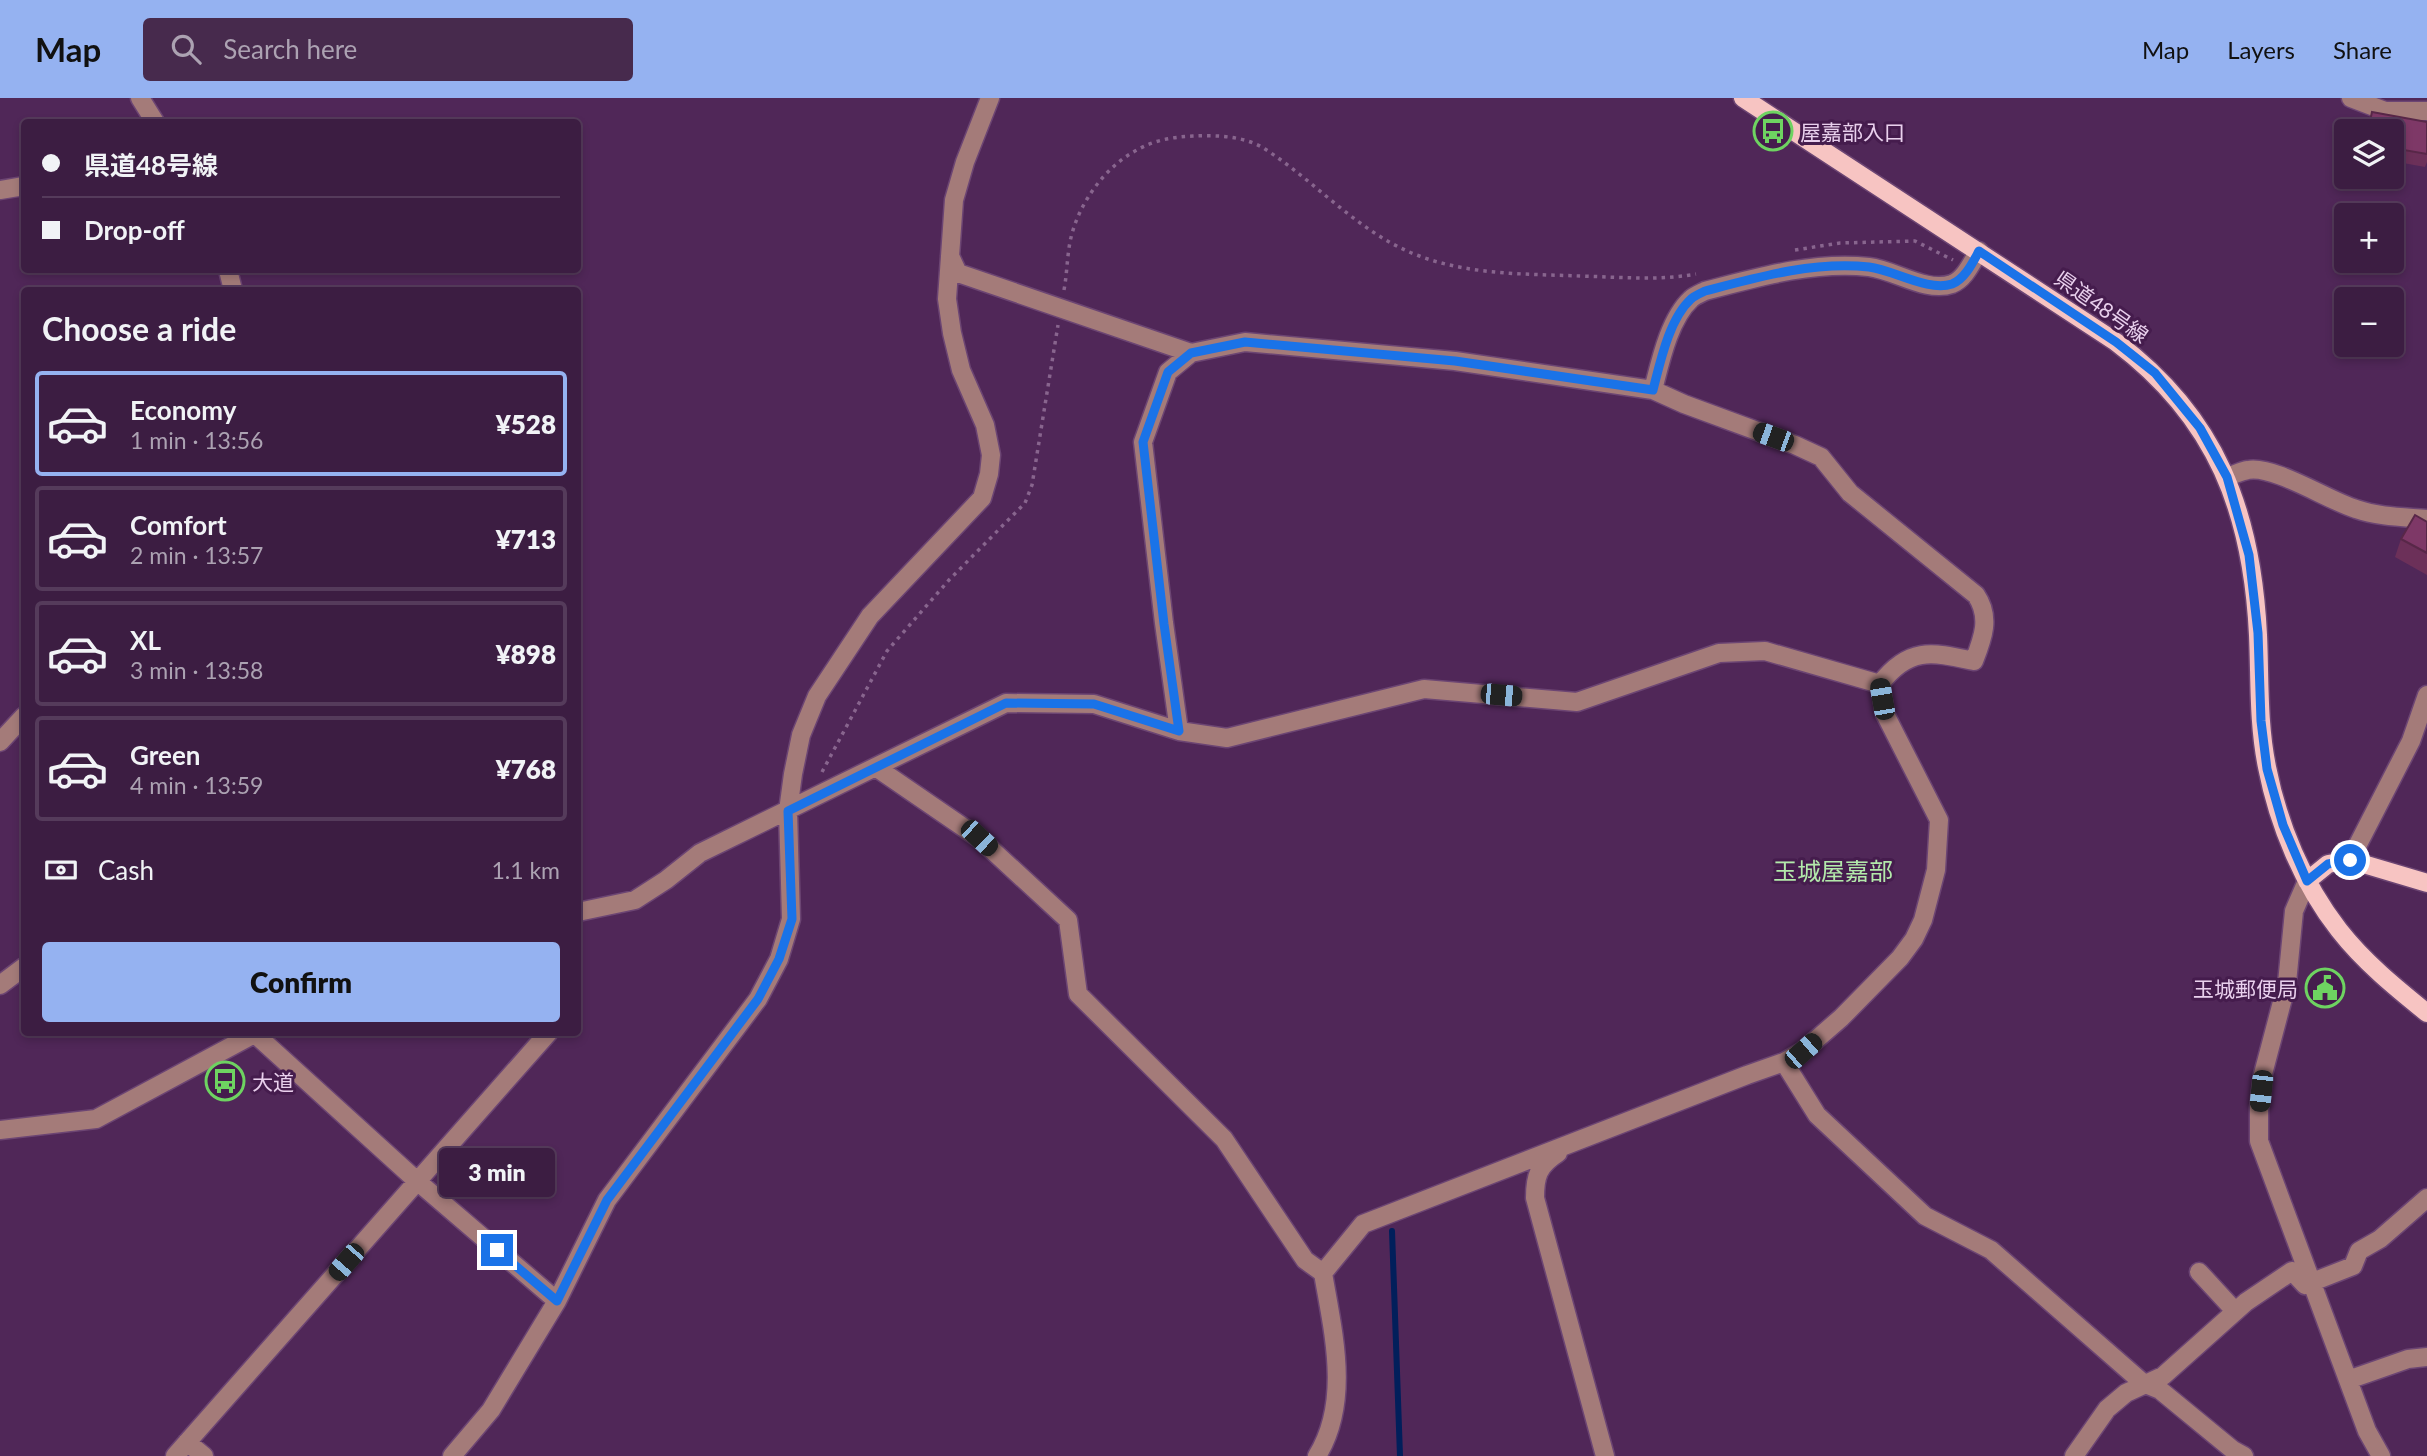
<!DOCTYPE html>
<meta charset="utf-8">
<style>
:root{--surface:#3c1d42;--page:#472a4d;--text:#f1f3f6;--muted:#aca2b2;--line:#553b5b;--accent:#95b2f1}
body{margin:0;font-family:Lato,"Noto Sans JP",sans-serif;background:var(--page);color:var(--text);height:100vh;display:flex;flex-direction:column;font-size:26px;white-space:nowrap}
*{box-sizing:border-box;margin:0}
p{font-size:23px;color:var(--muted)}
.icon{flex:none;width:38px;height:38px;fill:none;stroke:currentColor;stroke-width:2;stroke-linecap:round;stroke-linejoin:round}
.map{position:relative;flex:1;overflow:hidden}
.drawer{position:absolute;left:21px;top:189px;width:560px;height:749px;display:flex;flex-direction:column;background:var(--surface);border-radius:7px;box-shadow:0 4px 10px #0003,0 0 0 2px var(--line)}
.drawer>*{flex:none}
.guide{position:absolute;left:21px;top:21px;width:560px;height:154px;border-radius:7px;box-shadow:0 4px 10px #0003,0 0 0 2px var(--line);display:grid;align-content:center;height:154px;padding:0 21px;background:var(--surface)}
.tools{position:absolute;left:2334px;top:21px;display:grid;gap:14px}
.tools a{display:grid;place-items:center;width:70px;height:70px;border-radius:7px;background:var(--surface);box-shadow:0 4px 10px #0003,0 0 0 2px var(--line);font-size:35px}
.end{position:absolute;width:32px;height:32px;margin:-16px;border:9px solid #1a73e8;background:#fff;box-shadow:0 0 0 4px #fff}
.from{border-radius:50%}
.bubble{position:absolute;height:49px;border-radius:7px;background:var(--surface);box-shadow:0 4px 10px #0003,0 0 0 2px var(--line);font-size:23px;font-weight:800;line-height:49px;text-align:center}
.car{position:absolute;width:21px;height:42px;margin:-21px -10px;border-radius:9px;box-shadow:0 0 5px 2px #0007;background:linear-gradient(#222 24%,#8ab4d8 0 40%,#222 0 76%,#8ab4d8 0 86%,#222 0)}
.guide b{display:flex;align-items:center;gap:24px;height:66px;font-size:26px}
.guide b+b{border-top:2px solid var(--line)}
.guide i{width:18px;height:18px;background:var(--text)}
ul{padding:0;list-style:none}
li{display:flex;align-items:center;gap:21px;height:105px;margin:0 14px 10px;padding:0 7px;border:4px solid var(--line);border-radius:7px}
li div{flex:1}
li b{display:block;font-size:26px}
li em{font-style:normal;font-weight:800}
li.on{border-color:var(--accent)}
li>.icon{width:63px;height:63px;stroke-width:1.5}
h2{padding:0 21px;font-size:32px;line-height:84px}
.pay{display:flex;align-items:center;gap:18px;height:77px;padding:0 21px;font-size:26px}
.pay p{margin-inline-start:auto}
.primary-button{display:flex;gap:14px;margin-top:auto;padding:14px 21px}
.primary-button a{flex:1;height:80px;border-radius:7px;background:var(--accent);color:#111;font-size:28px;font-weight:800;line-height:80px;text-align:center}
header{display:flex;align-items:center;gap:42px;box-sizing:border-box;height:98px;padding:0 35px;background:var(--accent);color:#111}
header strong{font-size:33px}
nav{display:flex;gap:38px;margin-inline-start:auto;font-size:24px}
.search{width:490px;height:63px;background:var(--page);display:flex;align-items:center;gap:18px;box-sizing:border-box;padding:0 24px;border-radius:7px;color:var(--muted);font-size:26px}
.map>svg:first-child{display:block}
</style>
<header>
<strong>Map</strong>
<div class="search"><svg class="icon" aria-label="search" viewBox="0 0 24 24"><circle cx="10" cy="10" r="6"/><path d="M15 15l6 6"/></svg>Search here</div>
<nav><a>Map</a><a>Layers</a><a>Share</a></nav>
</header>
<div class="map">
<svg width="2427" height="1358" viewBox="0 0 2427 1358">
<rect width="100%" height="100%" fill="#502758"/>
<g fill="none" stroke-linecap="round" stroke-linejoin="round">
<!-- stream -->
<path stroke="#011f5b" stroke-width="6" d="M1392,1133L1400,1358"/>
<defs>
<path id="minor" d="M140,0L155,24
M2351,0L2385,13H2427
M0,92L24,88
M950,158L958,175L1191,255
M228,172L233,192
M1653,292C1660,265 1669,221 1691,201C1694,198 1701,195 1705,193C1758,179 1814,163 1869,169C1895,172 1926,195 1952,186C1965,181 1972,164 1979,153
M2227,379C2234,377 2241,373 2248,372C2274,367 2329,403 2356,411C2379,419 2403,419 2427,421
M1179,633L1164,525L1143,344L1168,274L1191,255L1245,244L1455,263L1653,292L1684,306L1795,347L1821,359L1850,395L1976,497C1991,519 1983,540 1974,563C1932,554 1909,548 1880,586L1885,616L1939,722L1936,772L1923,822L1914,841L1900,860L1841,920L1803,953L1784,964L1747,977L1363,1126L1323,1175
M0,644L24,618
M877,670L979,740L1068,822L1078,896L1224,1041L1305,1162L1323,1175C1333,1234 1351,1303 1317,1358
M2350,762L2411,643L2427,597
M2307,783L2294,813L2287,885L2263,976L2259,1010V1043L2367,1333L2381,1358
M578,814L635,802L666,782L700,755L1006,605L1094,606L1179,633L1227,640L1424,591L1577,604L1719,555L1765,553L1880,586
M0,887L24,869
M255,936L417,1083L557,1203
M1784,964L1817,1017L1925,1118L1991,1152L2143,1285L2160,1292L2233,1352L2244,1358
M0,1032L96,1021L258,934
M1558,1055C1538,1068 1535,1078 1535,1100L1605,1358
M2199,1174L2235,1213
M2348,1282L2408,1261L2427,1259
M187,1344L204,1358
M175,1358L549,934
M452,1358L491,1312L557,1203L607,1102L758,901L779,861L791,821L788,713L793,676L801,637L817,598L870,518L982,400L989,376L991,357L985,327L961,272L952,235L947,201L954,102L965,64L990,0
M2074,1358L2107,1311L2126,1295L2163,1278L2246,1204L2292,1173L2305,1187L2353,1168L2359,1153L2380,1141L2427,1100"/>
<path id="major" d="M1743,0L2116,244C2217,320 2252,414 2258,537C2260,581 2258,625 2267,669C2278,726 2303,786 2339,832C2364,864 2396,890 2427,915
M2307,783L2328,766L2350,762L2427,785"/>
</defs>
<!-- minor casing -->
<use href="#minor" stroke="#6c4573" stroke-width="21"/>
<!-- major casing -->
<use href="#major" stroke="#6c4573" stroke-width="21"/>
<!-- path -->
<path stroke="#88658e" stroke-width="3.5" stroke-dasharray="3.5 5" stroke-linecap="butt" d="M1795,152L1840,145L1915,143L1953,162
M1064,192C1067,176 1067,160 1070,144C1077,108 1104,69 1137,52C1154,42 1173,39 1193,38C1217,37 1245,38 1265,51C1319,86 1360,137 1422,159C1472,177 1528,176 1580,178C1620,179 1657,183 1696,176
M822,674L887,553L949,482L1025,405L1032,387L1058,227"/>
<!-- minor -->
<use href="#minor" stroke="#a47b79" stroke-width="18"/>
<!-- major -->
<use href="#major" stroke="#f7c4c2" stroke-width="18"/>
</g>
<!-- wall -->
<path fill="#6c3059" d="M2372,14L2427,24V64L2425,69L2392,63V33H2366Z
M2427,424V477L2395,459L2401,441Z"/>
<!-- building -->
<path fill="#7e3867" stroke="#582748" stroke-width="2" d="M2372,14L2427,24V56L2392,50V33H2368Z
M2415,417L2427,424V455L2401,441Z"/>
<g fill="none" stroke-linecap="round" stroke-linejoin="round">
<!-- route -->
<path stroke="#1a73e8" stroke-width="9" d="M497,1152L557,1203L607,1102L758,901L779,861L792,821L788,713L1006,605L1094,606L1179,633L1164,526L1143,344L1168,274L1191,255L1245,244L1455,263L1653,292C1660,265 1669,221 1691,201C1694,198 1701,195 1705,193C1758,179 1814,163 1869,169C1894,172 1928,194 1952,186C1965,181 1973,164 1979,153L2116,244L2155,275L2200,330L2227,379L2249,457L2258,535L2261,623L2267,671L2283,727L2307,783L2328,766L2350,762"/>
</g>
<!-- icons -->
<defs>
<symbol id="bus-ring" viewBox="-11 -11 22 22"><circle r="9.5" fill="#451c4d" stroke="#6ed361" stroke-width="1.5"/><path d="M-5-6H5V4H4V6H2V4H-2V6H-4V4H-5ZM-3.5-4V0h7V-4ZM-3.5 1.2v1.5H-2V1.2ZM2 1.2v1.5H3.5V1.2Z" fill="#6ed361"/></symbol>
<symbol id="civic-ring" viewBox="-11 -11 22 22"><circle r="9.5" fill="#451c4d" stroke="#6ed361" stroke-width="1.5"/><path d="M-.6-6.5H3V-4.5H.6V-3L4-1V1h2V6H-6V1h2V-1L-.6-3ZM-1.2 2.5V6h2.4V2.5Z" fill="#6ed361"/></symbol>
</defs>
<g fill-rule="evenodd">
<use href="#bus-ring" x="1751" y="11" width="44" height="44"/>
<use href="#civic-ring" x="2303" y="868" width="44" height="44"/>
<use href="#bus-ring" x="203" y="961" width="44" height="44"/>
</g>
<g text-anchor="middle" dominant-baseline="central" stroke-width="6" stroke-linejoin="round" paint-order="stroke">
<!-- poi labels -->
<g font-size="21" fill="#e9d0ed" stroke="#451c4d" text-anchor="start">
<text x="1800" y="33">屋嘉部入口</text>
<text x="2298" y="890" text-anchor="end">玉城郵便局</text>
<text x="252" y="983">大道</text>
</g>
<!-- street labels -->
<g font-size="21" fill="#e9d0ed" stroke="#451c4d">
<text transform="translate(2102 208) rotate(35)">県道48号線</text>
</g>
<!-- quarter labels -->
<g font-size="24" fill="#b3e9ab" stroke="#451c4d">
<text x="1833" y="772">玉城屋嘉部</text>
</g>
</g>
</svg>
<div class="tools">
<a><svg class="icon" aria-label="layers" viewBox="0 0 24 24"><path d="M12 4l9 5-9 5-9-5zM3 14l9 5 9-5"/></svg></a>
<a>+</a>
<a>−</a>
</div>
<i class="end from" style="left:2350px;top:762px"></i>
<i class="end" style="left:497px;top:1152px"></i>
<div class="bubble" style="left:439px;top:1050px;width:116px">3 min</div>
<i class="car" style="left:1773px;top:339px;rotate:290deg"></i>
<i class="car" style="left:1501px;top:597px;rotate:95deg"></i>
<i class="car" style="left:1882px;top:601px;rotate:350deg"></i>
<i class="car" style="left:979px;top:740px;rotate:133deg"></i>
<i class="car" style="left:1803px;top:953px;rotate:49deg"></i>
<i class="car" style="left:2261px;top:993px;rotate:186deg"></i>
<i class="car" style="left:346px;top:1164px;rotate:221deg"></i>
<div class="guide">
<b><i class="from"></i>県道48号線</b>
<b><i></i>Drop-off</b>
</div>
<section class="drawer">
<h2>Choose a ride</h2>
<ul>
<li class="on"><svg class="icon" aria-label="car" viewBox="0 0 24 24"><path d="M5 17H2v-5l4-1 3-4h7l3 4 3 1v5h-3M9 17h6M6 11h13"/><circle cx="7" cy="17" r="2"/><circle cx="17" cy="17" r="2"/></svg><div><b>Economy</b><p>1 min · 13:56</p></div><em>¥528</em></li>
<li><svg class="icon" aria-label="car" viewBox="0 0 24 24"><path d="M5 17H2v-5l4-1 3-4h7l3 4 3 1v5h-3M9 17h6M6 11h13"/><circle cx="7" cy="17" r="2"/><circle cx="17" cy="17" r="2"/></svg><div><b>Comfort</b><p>2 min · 13:57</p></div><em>¥713</em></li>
<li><svg class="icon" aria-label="car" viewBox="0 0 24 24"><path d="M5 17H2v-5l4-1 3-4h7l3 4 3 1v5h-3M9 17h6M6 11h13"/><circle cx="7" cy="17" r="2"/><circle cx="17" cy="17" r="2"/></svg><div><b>XL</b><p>3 min · 13:58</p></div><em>¥898</em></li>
<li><svg class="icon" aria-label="car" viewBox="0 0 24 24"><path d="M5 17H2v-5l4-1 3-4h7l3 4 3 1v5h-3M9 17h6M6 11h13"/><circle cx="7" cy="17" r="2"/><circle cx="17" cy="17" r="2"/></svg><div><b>Green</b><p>4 min · 13:59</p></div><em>¥768</em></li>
</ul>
<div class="pay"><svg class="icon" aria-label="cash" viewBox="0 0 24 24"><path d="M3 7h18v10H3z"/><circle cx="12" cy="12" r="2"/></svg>Cash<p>1.1 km</p></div>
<div class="primary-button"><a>Confirm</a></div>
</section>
</div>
